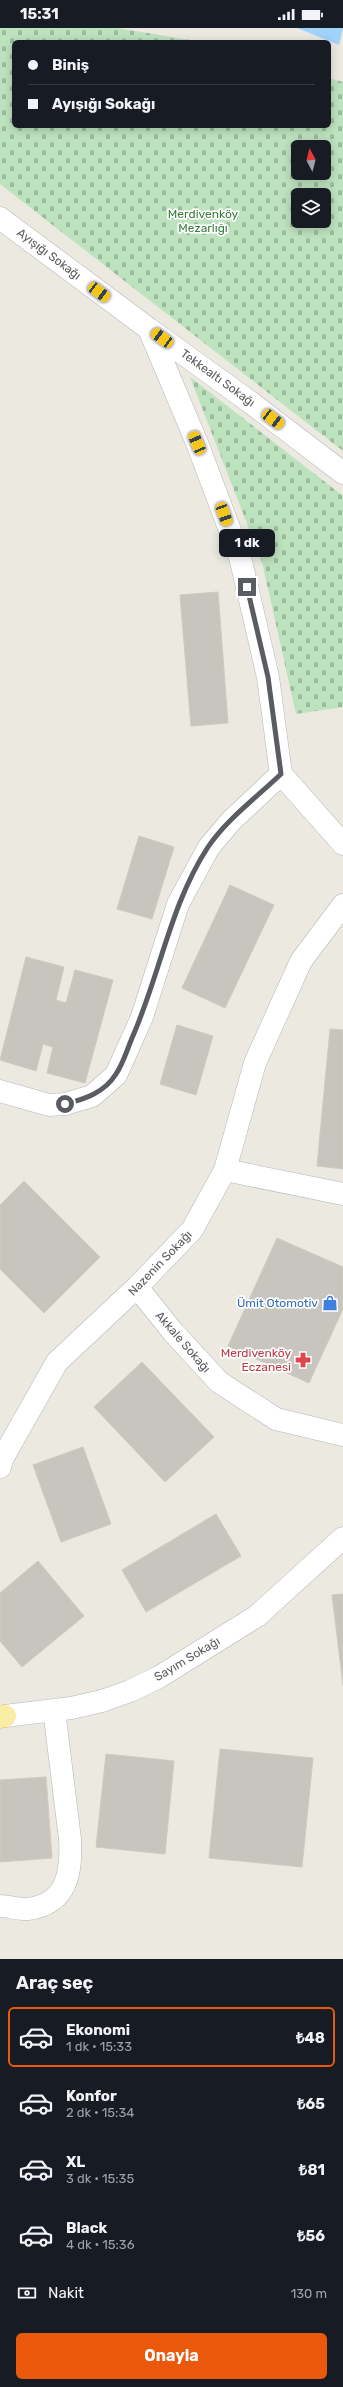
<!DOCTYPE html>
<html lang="tr">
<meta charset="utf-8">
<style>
:root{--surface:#171b24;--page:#242831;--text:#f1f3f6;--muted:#9ea1a6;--line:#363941;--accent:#ea580c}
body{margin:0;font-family:Rubik,sans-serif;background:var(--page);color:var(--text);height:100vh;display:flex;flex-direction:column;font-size:15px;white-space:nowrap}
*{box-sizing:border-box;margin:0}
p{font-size:13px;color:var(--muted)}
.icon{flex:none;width:22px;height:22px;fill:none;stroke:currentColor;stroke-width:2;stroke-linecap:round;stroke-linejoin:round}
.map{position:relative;height:1931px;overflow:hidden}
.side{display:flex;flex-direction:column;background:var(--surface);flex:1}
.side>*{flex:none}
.hud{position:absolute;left:12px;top:12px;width:319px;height:88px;border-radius:6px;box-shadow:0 2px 10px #0003;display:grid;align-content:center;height:88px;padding:0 16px;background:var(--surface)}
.needle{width:26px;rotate:353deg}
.fabs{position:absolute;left:291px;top:112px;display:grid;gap:8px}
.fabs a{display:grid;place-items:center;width:40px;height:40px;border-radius:6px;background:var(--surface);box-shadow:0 2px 10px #0003;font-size:20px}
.end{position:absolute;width:18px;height:18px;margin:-9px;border:5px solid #595c60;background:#fff;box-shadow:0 0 0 2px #fff}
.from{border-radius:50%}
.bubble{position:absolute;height:28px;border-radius:6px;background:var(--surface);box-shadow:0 2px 10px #0003;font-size:13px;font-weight:700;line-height:28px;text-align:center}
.car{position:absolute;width:12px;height:24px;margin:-12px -6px;border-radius:5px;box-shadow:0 0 3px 1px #0007;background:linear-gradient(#f5c518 24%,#345 0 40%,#f5c518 0 76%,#345 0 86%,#f5c518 0)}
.hud b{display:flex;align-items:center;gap:14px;height:38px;font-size:15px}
.hud b+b{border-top:1px solid var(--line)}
.hud i{width:10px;height:10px;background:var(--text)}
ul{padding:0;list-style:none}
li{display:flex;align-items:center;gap:12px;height:60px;margin:0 8px 6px;padding:0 8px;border:2px solid transparent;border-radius:6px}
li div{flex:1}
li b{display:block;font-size:15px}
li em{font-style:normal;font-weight:700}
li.selected{border-color:var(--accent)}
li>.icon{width:36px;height:36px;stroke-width:1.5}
h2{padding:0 16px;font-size:18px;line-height:48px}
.pay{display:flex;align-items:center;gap:10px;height:44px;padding:0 16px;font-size:15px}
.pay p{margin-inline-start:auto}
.primary-button{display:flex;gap:8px;margin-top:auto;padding:8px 16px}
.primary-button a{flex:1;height:46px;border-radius:6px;background:var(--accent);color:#fff;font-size:16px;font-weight:700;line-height:46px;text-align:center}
.status{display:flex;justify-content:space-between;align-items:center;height:28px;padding:0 20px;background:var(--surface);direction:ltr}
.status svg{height:11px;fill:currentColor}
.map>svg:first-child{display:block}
</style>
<div class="status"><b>15:31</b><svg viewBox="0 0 49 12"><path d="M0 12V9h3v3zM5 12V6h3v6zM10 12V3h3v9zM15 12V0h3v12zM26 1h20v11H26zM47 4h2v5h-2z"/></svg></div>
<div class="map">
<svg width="343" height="1931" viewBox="0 0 343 1931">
<defs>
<pattern id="cemetery-stones" width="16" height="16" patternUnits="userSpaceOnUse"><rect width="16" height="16" fill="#bde2be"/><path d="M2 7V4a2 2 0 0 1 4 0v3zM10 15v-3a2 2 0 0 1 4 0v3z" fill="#9dba9e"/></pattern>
</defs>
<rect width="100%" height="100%" fill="#ebe9e0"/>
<!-- cemetery -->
<path fill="url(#cemetery-stones)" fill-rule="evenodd" d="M0,0H117L202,14H14V98H329V50L343,54V423L0,156ZM298,119H324V145H298ZM298,167H324V193H298Z
M190,349L343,468V679L296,686L262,534Z"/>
<!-- water -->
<path fill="#a1d2f9" d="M297,0H343L339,17Z"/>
<!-- building -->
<path fill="#c8c5bf" stroke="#cfcabf" d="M218,564L228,695L191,698L180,567Z
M139,808L174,819L152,891L117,881Z
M230,857L274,877L225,980L182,960Z
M26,929L64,939L56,972L66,975L75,942L113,952L85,1055L47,1045L53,1019L43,1016L36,1043L0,1032Z
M177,997L213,1008L196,1067L160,1056Z
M330,1001L343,1002V1141L317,1138Z
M24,1153L100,1229L44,1285L0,1241V1177Z
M277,1210L343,1239V1281L309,1355L228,1318Z
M142,1334L214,1409L165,1454L94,1379Z
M83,1419L111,1496L61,1514L33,1437Z
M216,1486L241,1528L146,1584L122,1542Z
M38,1533L84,1588L22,1639L0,1613V1565Z
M343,1566V1657L332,1567Z
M220,1721L313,1730L302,1839L209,1830Z
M106,1726L174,1733L165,1826L96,1819Z
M46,1749L52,1830L0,1834V1752Z"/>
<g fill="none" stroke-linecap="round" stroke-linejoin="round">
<defs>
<path id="minor" d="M0,190L149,301L197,415L240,529L268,649L281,746L343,816
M149,301L250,374L343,445
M0,1063L49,1077L65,1076L92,1068L116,1047L142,989L178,876L209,819L231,793L281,746
M225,1142L343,1166
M137,1259L173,1304L219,1354L276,1391L343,1407
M0,1439L2,1431L57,1334L137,1259L192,1202L225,1142L255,1035L301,933L343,877
M5,1688L71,1680L102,1673L130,1663L159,1649L257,1588L343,1510
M0,1878C9,1878 19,1882 28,1881C67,1876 72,1845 70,1811L54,1682"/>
<path id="major" d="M0,1689L5,1688"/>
</defs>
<!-- minor casing -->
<use href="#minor" stroke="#b3b6ba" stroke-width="23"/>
<!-- major casing -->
<use href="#major" stroke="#e8c35c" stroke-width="23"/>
<!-- minor -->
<use href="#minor" stroke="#fff" stroke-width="22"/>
<!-- major -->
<use href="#major" stroke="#faeda6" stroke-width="22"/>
</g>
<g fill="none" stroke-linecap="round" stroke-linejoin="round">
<!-- route -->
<path stroke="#595c60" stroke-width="5" d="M65,1076C85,1071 104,1065 116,1046C123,1036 127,1022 132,1010C160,947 170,877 208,819C227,791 257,769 281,746L268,649L247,559"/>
</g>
<!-- icons -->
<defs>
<symbol id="shop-bare" viewBox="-9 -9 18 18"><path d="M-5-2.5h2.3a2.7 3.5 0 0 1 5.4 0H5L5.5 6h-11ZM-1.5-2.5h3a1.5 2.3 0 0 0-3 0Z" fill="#3f7fe0" stroke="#fff" stroke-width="2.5" paint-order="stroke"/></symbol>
<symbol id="pharmacy-bare" viewBox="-9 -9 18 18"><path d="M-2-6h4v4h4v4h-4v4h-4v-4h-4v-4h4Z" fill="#e0444e" stroke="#fff" stroke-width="2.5" paint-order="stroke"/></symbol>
</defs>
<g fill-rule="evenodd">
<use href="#shop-bare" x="319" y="1264" width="22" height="22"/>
<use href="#pharmacy-bare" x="292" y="1321" width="22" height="22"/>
</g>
<g text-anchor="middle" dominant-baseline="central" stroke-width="3.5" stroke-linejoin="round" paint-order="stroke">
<!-- park labels -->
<g font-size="12" fill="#387f3d" stroke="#fff">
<text x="203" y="186">Merdivenköy<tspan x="203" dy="14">Mezarlığı</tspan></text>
</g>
<!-- street labels -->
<g font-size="12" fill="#595c60" stroke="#fff">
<text transform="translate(49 226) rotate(37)">Ayışığı Sokağı</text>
<text transform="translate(218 350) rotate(36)">Tekkealtı Sokağı</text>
<text transform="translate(160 1235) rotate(-46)">Nazenin Sokağı</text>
<text transform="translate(183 1314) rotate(49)">Akkale Sokağı</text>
<text transform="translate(187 1631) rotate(-31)">Sayım Sokağı</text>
</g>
<!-- shop labels -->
<g font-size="12" fill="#366cbe" stroke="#fff" text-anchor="end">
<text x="318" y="1275">Ümit Otomotiv</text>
</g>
<!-- health labels -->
<g font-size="12" fill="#be3a42" stroke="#fff" text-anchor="end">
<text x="291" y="1325">Merdivenköy<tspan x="291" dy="14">Eczanesi</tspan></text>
</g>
</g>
</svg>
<div class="fabs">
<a><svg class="needle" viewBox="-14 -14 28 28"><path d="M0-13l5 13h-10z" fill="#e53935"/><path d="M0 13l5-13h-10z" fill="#9ea1a6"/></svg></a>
<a><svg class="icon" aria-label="layers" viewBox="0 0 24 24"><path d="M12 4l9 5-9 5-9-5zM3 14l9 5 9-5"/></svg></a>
</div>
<i class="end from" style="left:65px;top:1076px"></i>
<i class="end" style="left:247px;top:559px"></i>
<div class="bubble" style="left:219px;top:501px;width:56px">1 dk</div>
<i class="car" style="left:99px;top:264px;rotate:127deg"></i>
<i class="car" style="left:162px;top:310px;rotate:306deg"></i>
<i class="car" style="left:273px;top:391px;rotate:127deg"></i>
<i class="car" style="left:197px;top:415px;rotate:337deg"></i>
<i class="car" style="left:224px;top:486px;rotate:160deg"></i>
<div class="hud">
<b><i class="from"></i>Biniş</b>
<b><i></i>Ayışığı Sokağı</b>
</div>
</div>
<section class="side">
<h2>Araç seç</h2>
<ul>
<li class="selected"><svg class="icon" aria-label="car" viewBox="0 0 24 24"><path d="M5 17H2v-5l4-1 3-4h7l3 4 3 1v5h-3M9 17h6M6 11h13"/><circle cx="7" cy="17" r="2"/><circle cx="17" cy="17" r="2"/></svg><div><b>Ekonomi</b><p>1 dk · 15:33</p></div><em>₺48</em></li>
<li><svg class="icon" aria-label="car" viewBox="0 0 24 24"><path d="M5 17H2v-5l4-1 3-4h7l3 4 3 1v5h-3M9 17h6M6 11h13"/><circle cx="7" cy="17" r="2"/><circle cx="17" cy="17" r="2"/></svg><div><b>Konfor</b><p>2 dk · 15:34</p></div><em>₺65</em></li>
<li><svg class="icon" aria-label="car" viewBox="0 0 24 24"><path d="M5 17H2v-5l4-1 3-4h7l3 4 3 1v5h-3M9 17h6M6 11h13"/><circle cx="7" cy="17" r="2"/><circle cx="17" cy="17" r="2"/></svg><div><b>XL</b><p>3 dk · 15:35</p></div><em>₺81</em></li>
<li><svg class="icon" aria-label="car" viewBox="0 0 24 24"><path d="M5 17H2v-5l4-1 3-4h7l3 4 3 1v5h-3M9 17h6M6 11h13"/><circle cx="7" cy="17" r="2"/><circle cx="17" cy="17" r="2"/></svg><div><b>Black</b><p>4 dk · 15:36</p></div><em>₺56</em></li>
</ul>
<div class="pay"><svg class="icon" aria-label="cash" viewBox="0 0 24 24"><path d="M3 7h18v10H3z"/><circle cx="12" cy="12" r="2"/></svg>Nakit<p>130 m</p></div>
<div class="primary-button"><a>Onayla</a></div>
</section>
